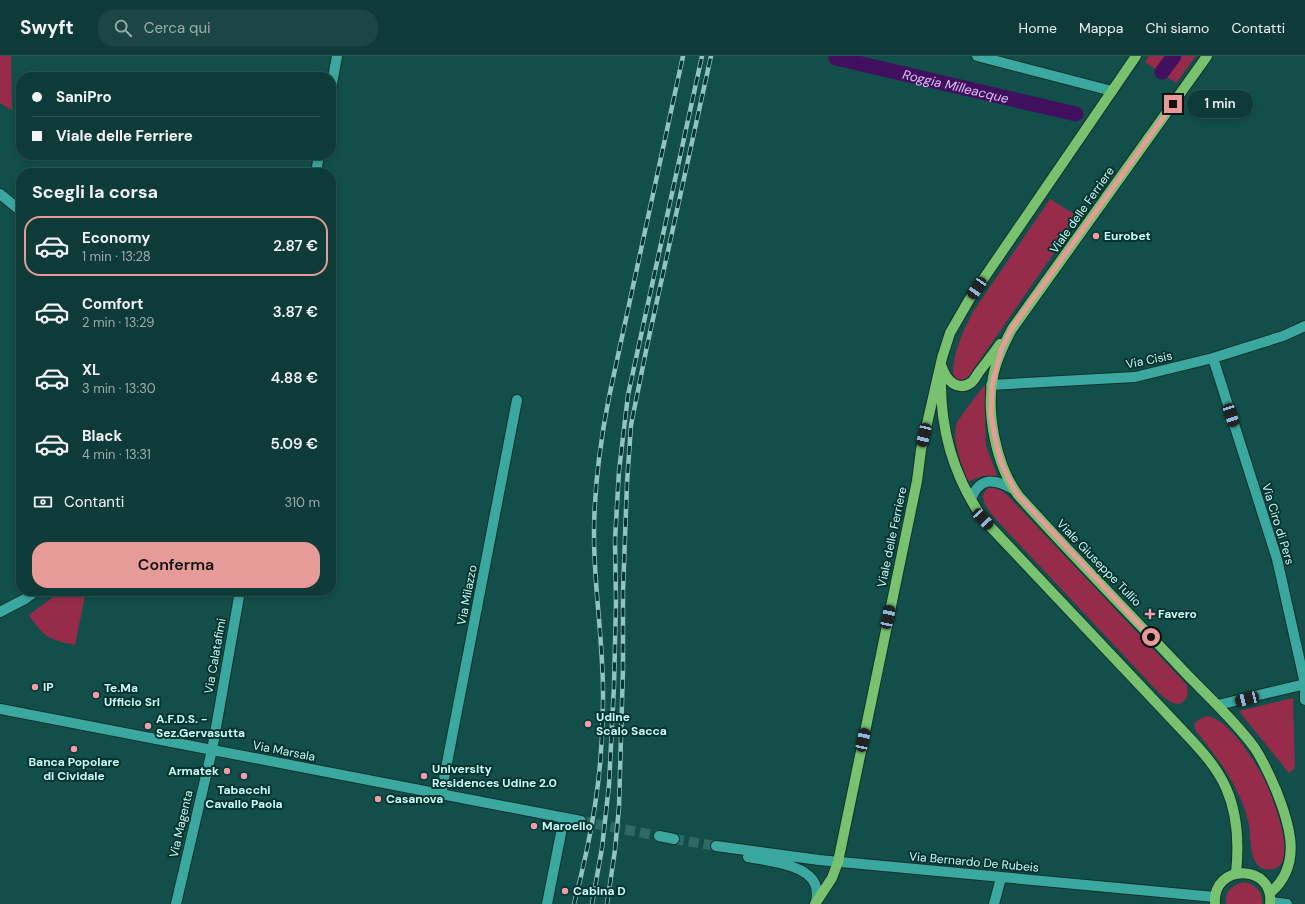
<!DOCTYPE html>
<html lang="it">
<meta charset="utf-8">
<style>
:root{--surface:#0e3b38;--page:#1c4643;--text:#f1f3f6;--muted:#9badae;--line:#2e5553;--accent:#e69b98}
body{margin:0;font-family:"DM Sans",sans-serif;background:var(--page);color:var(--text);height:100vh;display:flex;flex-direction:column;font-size:15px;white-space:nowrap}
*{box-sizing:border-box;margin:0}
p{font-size:13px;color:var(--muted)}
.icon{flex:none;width:22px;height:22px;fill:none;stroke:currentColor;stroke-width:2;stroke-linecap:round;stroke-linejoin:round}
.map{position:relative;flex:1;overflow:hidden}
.side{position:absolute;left:16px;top:112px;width:320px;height:428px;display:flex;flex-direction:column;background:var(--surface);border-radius:16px;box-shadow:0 2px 6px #0003,0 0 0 1px var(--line)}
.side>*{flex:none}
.top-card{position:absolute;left:16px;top:16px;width:320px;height:88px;border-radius:16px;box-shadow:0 2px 6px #0003,0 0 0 1px var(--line);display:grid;align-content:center;height:88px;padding:0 16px;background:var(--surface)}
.end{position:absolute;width:18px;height:18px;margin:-9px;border:5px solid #e69b98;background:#111;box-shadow:0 0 0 2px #111}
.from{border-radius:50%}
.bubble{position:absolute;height:28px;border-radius:14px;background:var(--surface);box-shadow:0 2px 6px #0003,0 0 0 1px var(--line);font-size:13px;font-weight:600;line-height:28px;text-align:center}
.car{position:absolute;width:12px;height:24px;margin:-12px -6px;border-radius:5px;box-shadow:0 0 3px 1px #0007;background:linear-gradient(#222 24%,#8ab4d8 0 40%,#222 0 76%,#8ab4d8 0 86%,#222 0)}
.top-card b{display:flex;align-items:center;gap:14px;height:38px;font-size:15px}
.top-card b+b{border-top:1px solid var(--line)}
.top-card i{width:10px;height:10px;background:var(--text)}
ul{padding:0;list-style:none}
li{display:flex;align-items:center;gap:12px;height:60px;margin:0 8px 6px;padding:0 8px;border:2px solid transparent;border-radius:16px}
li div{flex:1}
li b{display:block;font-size:15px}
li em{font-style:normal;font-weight:600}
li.current{border-color:var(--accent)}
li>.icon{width:36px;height:36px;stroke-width:1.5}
h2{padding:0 16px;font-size:18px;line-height:48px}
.pay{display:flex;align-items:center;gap:10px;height:44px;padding:0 16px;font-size:15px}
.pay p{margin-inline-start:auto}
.action{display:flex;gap:8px;margin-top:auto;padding:8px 16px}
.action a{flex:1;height:46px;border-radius:16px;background:var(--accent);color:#111;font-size:16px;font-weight:600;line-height:46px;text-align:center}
header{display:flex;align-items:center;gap:24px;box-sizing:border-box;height:56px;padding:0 20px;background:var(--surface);border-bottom:1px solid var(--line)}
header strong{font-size:19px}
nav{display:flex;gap:22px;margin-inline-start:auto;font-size:14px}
.search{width:280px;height:36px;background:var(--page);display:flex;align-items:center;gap:10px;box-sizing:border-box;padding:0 14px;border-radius:16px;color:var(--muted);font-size:15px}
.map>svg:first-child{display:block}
</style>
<header>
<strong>Swyft</strong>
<div class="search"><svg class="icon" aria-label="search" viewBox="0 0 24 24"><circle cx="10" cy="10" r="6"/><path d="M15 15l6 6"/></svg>Cerca qui</div>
<nav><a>Home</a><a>Mappa</a><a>Chi siamo</a><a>Contatti</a></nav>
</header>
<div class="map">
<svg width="1305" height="848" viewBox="0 0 1305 848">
<rect width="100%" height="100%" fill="#134f4a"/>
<!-- green -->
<path fill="#972c4a" d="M0,0H11L12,54L0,47Z
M1149,0H1196L1176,27L1145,6Z
M1050,143L1079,161L968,321L963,324L957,323L953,318C953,296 963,276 973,256Z
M986,327L985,358L986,390L998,422L982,420L968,426C963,411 952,386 956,370C957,363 981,335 986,327Z
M990,431C998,432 1003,435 1008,440L1186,628C1190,635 1187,648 1177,648C1171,647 1166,643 1162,640L1005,473C997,463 971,442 990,431Z
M59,535H86L75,589C49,584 44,581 29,559L52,542Z
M1293,642L1295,712L1289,717L1239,655Z
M1207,660C1228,663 1252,701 1262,719C1270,734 1300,805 1274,813C1270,814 1265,813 1261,812C1248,801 1252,785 1249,769C1242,734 1218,702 1196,675L1194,670C1196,664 1201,662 1207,660Z
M1245,826C1256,829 1263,836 1262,848H1226C1224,835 1233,828 1245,826Z"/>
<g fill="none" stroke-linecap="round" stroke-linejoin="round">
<!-- canal -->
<g stroke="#40105f" stroke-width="15">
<path id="s1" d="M836,2L1076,58"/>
<path d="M1162,16L1174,0"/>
</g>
<!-- minor-tunnel -->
<path stroke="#2f6964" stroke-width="10" stroke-dasharray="10 5" stroke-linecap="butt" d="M581,765L659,780
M674,783L716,790"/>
<defs>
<path id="minor" d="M977,0L1112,35
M331,33L337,0
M316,117L319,99
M0,138L21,155
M1213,302L1277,503L1305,628V644
M991,329L1135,321L1213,302L1283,280L1305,270
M971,443C980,420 995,423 1013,433
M0,556L25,543L36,535
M1218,649L1305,628
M0,653L581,765
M441,738L517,344
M659,780L674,783
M716,790L819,804L1215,841
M748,801C768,805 806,808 815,828C818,834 817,841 816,847
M1271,846L1287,848
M176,848L212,694L240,535
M547,848L564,762
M994,848L1001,822"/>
<path id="major" d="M1207,0L1012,273C1004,288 996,304 993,321C986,357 996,409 1018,439C1070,497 1124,552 1178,609C1203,636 1232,661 1254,691C1263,704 1270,720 1276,734C1290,769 1303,809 1270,837
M942,311C946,324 958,337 972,326C975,323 977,319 979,316C986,307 993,298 1000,288
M941,322C940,374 954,421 983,463L1184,676C1200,693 1217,711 1226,732C1238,759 1239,789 1236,817
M815,848L832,822L838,806L917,425L921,394L942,302L950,277L969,244L1136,0
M1215,848C1212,806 1275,808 1270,848"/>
</defs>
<!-- minor casing -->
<use href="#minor" stroke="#0f312e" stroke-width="12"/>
<!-- major casing -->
<use href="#major" stroke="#0f312e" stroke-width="12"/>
<!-- minor -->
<use href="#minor" stroke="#3aa89f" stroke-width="10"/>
<!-- major -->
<use href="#major" stroke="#77c16f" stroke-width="10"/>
<defs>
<path id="rail" d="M574,848C592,779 603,717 603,645C604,590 594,534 594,479C594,432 600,387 609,341L683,0
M592,848L602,792L609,729L614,630L616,546L615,484L619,415L628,339L702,0
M607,848L615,794L619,751L623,612V536L627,427L631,369L647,290L711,0"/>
</defs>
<!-- rail casing -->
<use href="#rail" stroke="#90c4bf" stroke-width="4.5"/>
<!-- rail -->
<use href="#rail" stroke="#01332f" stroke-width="3" stroke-dasharray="9" stroke-linecap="butt"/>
</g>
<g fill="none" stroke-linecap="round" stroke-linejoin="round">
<!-- route -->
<path stroke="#e69b98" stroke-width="5" d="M1151,581L1018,439L1014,433L1002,409L996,387L991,359L992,329L1001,294L1012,272L1173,48"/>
</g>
<!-- markers -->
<g fill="#f39aab" stroke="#01332f" stroke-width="1.5">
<circle cx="1096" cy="180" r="4"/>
<path d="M1148 552h4v4h4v4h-4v4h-4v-4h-4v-4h4z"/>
<circle cx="35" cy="631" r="4"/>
<circle cx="96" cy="639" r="4"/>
<circle cx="588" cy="668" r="4"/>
<circle cx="148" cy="670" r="4"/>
<circle cx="74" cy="693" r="4"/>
<circle cx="227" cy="715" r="4"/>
<circle cx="244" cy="720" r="4"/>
<circle cx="424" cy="720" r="4"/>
<circle cx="378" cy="743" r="4"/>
<circle cx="534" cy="770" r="4"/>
<circle cx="565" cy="835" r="4"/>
</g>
<g text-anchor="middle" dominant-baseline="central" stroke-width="4" stroke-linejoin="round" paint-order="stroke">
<!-- street labels -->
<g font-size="12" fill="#ccfcf7" stroke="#01332f">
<text transform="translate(1082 154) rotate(-55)">Viale delle Ferriere</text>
<text transform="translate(1149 304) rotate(-11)">Via Cisis</text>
<text transform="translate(1278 468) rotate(73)">Via Ciro di Pers</text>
<text transform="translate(892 481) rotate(-78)">Viale delle Ferriere</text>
<text transform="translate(1099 507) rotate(46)">Viale Giuseppe Tullio</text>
<text transform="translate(467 539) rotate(-79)">Via Milazzo</text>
<text transform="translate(215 600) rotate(-80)">Via Calatafimi</text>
<text transform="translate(284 695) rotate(11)">Via Marsala</text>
<text transform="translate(181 768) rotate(-77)">Via Magenta</text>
<text transform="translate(974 806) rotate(5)">Via Bernardo De Rubeis</text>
</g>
<!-- poi labels -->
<g font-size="12" font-weight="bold" fill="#ccfcf7" stroke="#01332f" text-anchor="start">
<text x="1104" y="180">Eurobet</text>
<text x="1158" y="558">Favero</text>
<text x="43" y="631">IP</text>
<text x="104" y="632">Te.Ma<tspan x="104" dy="14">Ufficio Srl</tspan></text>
<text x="596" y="661">Udine<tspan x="596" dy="14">Scalo Sacca</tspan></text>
<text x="156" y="663">A.F.D.S. -<tspan x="156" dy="14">Sez.Gervasutta</tspan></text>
<text x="74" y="706" text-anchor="middle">Banca Popolare<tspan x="74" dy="14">di Cividale</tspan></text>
<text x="432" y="713">University<tspan x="432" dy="14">Residences Udine 2.0</tspan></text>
<text x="219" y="715" text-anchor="end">Armatek</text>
<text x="244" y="734" text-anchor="middle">Tabacchi<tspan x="244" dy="14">Cavallo Paola</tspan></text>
<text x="386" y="743">Casanova</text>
<text x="542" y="770">Maroello</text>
<text x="573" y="835">Cabina D</text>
</g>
<!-- water labels -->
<g font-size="13" font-style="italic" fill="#dec3f8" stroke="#01332f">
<text stroke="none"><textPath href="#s1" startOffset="123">Roggia Milleacque</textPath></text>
</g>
</g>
</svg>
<i class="end from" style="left:1151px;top:581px"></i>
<i class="end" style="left:1173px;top:48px"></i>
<div class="bubble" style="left:1187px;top:34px;width:66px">1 min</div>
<i class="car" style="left:977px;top:232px;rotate:214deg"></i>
<i class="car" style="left:1231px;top:359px;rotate:162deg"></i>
<i class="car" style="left:924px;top:379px;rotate:193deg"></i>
<i class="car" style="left:983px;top:463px;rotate:137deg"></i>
<i class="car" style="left:888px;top:561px;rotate:12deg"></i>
<i class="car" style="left:1247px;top:643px;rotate:256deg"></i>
<i class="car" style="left:863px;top:684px;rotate:12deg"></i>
<div class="top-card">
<b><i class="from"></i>SaniPro</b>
<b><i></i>Viale delle Ferriere</b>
</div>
<section class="side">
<h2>Scegli la corsa</h2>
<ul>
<li class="current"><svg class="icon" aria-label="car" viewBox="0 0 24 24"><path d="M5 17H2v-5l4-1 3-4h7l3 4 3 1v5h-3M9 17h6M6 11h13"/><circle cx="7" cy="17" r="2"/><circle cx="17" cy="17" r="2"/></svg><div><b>Economy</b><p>1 min · 13:28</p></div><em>2.87 €</em></li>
<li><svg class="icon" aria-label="car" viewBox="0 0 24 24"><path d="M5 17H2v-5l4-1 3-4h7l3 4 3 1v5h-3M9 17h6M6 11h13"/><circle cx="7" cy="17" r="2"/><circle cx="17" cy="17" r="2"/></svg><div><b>Comfort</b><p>2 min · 13:29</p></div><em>3.87 €</em></li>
<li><svg class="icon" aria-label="car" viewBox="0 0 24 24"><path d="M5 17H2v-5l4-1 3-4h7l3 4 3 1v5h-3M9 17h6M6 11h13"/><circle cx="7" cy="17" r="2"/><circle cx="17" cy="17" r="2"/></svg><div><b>XL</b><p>3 min · 13:30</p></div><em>4.88 €</em></li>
<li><svg class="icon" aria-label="car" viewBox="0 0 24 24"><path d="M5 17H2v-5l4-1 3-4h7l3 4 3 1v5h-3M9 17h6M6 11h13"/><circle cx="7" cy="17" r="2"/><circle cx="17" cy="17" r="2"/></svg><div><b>Black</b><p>4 min · 13:31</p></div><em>5.09 €</em></li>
</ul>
<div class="pay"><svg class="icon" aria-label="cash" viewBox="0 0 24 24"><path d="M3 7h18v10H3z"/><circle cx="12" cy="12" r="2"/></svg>Contanti<p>310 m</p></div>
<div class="action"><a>Conferma</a></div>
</section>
</div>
